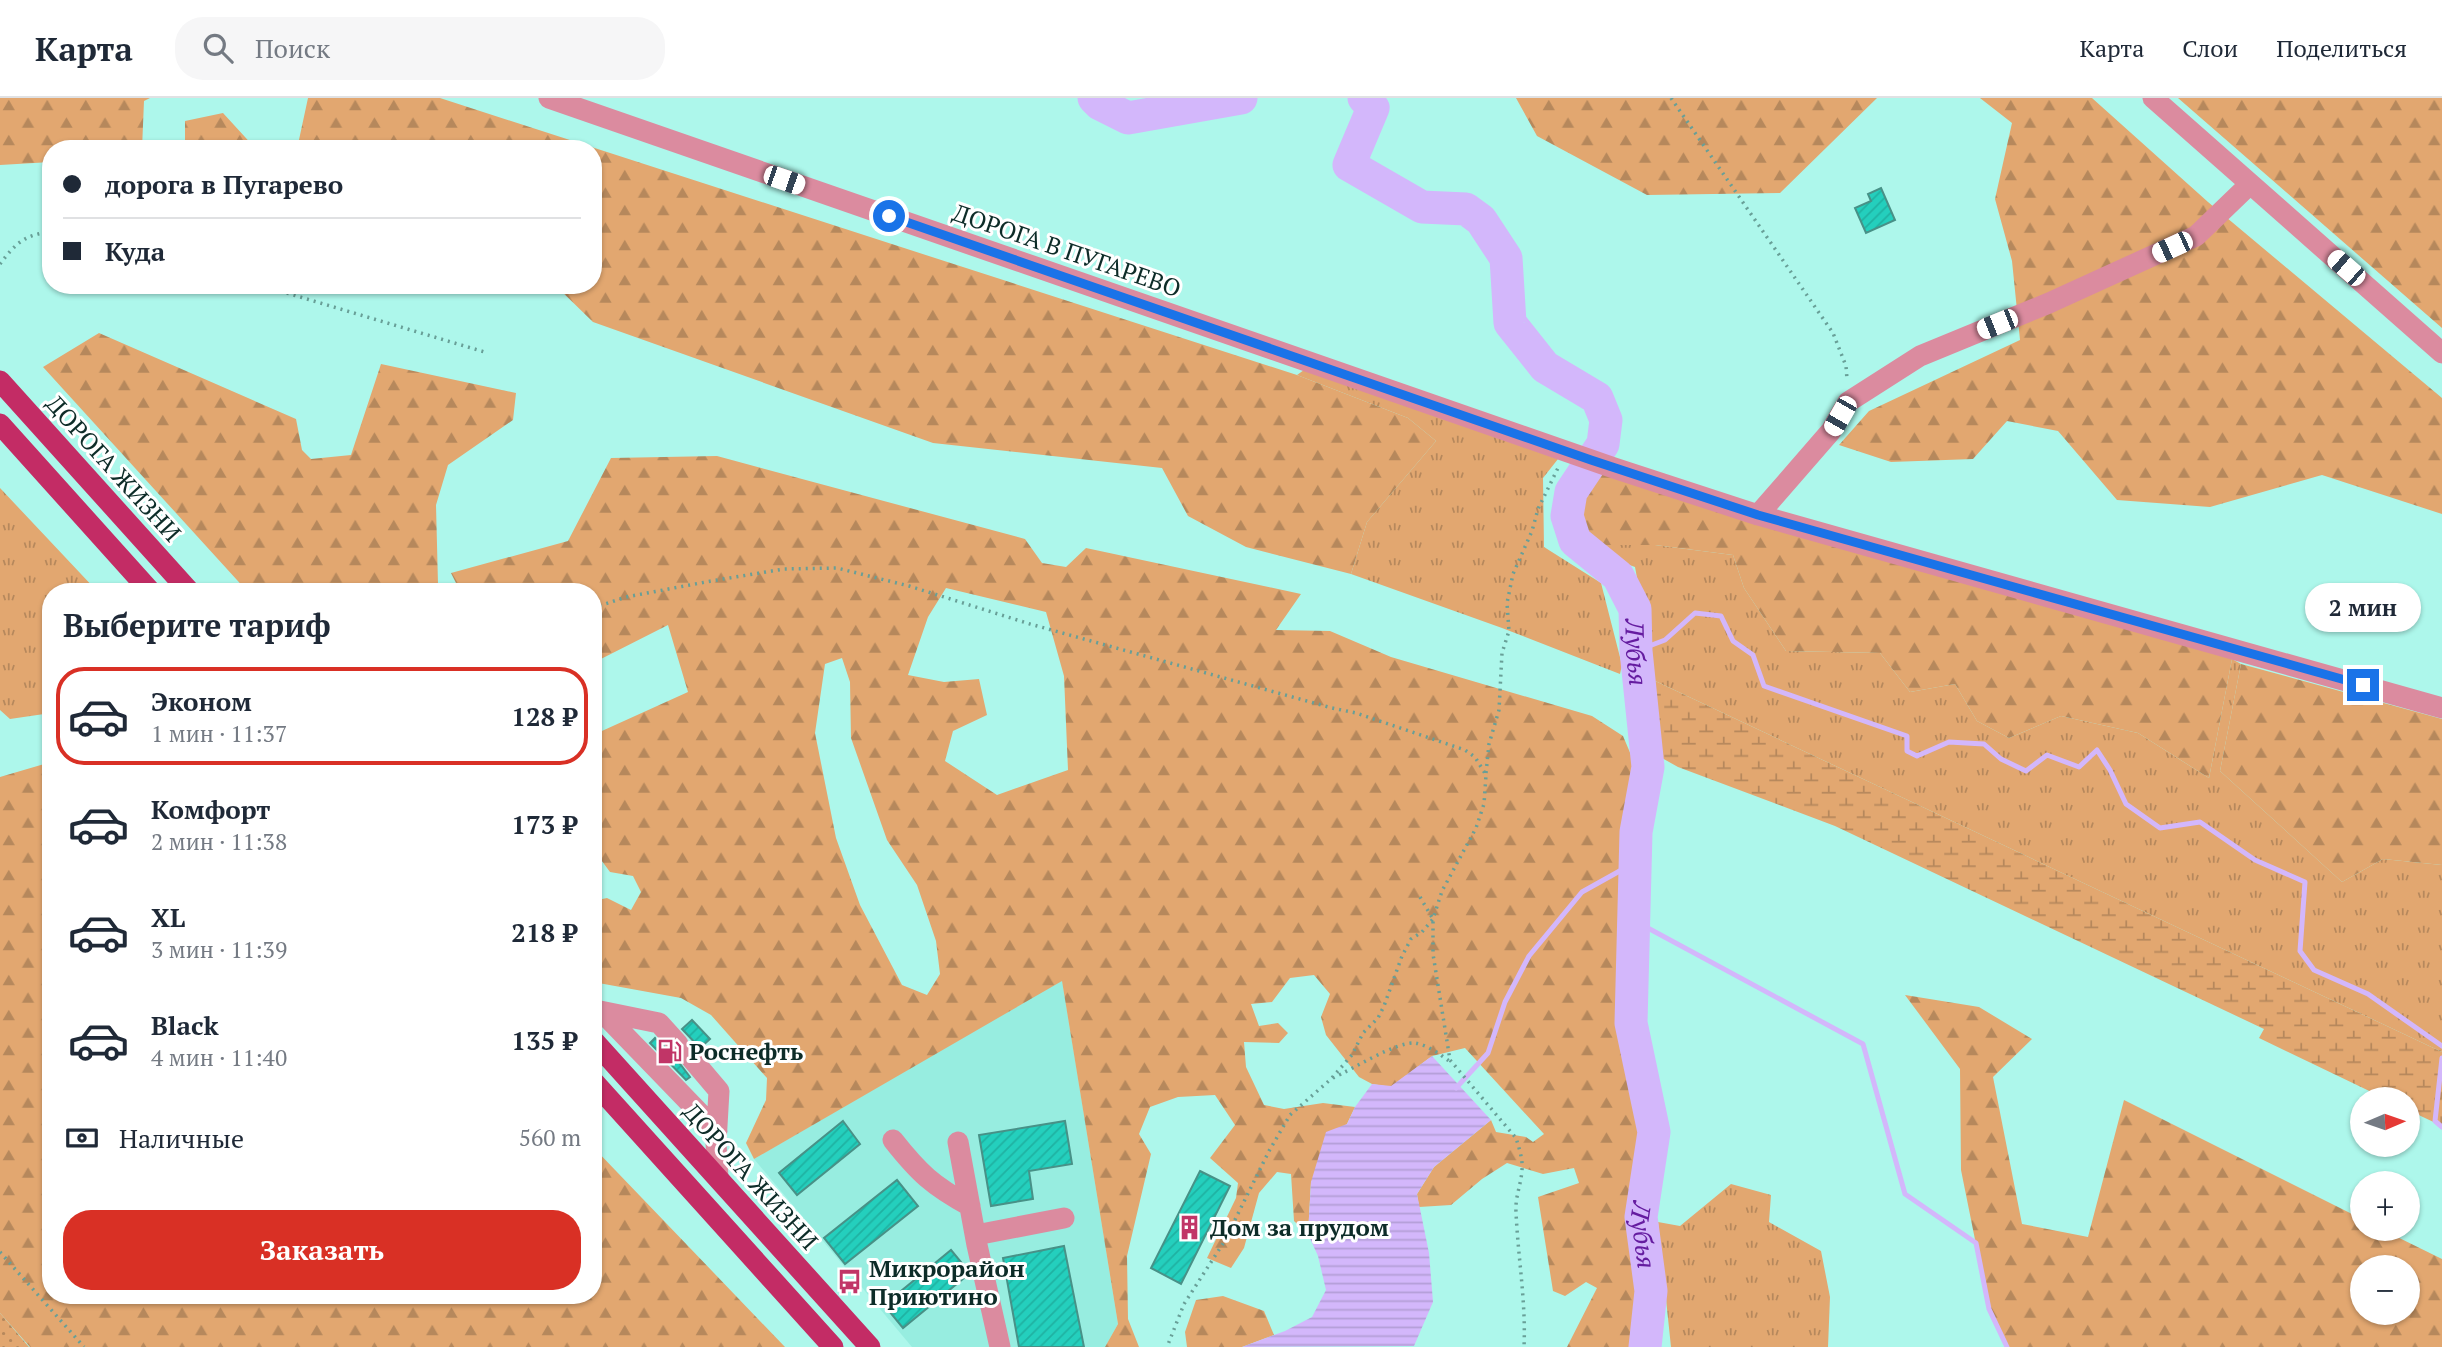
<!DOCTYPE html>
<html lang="ru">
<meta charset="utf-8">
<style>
:root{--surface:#fff;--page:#f6f6f7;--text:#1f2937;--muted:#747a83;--line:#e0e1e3;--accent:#d93025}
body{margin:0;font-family:"PT Serif",serif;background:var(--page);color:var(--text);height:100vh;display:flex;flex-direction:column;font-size:26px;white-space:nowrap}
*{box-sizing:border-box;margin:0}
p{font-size:23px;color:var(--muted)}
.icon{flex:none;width:38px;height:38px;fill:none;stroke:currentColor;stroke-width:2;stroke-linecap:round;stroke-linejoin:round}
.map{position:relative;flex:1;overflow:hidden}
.sheet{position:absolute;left:42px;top:485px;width:560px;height:721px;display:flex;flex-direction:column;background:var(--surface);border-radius:28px;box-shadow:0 2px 5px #0004}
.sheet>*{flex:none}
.banner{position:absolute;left:42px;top:42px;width:560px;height:154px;border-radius:28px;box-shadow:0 2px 5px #0004;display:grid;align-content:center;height:154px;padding:0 21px;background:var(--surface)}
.needle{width:46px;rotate:88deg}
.fabs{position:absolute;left:2350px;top:989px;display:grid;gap:14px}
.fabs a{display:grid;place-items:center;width:70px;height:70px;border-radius:50%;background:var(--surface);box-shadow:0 2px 5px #0004;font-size:35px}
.end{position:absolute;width:32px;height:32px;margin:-16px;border:9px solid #1a73e8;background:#fff;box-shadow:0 0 0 4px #fff}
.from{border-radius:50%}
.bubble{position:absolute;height:49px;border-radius:24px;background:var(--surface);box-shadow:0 2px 5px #0004;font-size:23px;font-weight:800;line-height:49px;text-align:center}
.car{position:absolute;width:21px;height:42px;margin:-21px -10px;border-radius:9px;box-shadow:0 0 5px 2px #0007;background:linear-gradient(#fff 24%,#345 0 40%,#fff 0 76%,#345 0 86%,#fff 0)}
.banner b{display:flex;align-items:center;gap:24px;height:66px;font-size:26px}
.banner b+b{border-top:2px solid var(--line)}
.banner i{width:18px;height:18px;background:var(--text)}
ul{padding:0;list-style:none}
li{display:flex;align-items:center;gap:21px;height:98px;margin:0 14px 10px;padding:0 7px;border:4px solid transparent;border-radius:28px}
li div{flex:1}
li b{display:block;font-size:26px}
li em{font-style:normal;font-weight:800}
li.active{border-color:var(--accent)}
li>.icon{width:63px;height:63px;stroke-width:1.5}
h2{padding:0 21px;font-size:32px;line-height:84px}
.pay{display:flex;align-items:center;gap:18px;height:77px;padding:0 21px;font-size:26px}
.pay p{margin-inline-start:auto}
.action{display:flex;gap:14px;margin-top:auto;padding:14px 21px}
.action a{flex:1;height:80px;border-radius:28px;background:var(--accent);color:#fff;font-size:28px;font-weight:800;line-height:80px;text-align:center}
header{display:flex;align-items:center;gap:42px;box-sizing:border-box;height:98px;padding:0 35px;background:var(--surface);border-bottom:2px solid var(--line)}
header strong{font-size:33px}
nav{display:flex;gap:38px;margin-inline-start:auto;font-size:24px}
.search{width:490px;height:63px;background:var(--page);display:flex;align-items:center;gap:18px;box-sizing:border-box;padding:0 24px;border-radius:28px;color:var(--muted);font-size:26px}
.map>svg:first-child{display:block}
</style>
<header>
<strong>Карта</strong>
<div class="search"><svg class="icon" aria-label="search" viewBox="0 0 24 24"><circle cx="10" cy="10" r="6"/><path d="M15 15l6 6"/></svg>Поиск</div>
<nav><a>Карта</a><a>Слои</a><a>Поделиться</a></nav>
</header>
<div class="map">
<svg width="2442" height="1249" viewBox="0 0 2442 1249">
<defs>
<pattern id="grass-tufts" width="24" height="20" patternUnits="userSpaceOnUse" patternTransform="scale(1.75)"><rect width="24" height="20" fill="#e2a770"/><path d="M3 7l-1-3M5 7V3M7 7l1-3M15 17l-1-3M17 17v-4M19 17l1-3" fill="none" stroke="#b6885c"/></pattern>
<pattern id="forest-firs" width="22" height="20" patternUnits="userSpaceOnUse" patternTransform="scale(1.75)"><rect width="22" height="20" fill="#e2a770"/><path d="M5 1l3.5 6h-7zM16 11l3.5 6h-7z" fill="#b6885c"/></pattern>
<pattern id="wetland-marsh" width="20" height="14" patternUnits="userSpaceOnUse" patternTransform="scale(1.75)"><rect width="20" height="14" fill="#e2a770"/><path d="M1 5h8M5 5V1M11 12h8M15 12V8" fill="none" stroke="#b6885c"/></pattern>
<pattern id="garden-dots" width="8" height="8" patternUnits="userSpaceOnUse" patternTransform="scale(1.75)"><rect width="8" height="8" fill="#e2a770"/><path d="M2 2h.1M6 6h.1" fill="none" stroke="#b6885c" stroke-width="1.8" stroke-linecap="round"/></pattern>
<pattern id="water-rules" width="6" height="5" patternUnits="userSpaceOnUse" patternTransform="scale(1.75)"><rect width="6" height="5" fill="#d3b7fb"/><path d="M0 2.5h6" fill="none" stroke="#b49ed7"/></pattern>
<pattern id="building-hatch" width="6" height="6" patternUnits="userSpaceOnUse" patternTransform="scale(1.75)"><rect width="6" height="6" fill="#24cfbd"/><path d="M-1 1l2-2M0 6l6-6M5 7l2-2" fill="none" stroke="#1fb2a2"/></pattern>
</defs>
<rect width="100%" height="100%" fill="#adf7eb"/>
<!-- built -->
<path fill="#97ede0" d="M1062,882L1118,1226L1105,1249H912L754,1061Z"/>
<!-- grass -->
<path fill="url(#grass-tufts)" d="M1304,272L1558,361L1543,380L1544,449L1601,485L1622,567L1620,576L1502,530L1351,476L1367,424L1436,343L1408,320L1297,277Z
M0,390L97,493L51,494V615L10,621L0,612Z
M1595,447H1655L1733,457L1744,490L1786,553L1880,555L1910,594L1955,586L1977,623L2009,640L2061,618L2138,635L2209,680L2232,561L2241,566L2220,673L2342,784L2383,761L2442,767V954L1651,581L1647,534L1635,469L1602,457Z
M1731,1086L1771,1097L1769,1124L1821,1153L1830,1199L1828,1249H1671L1658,1124L1680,1128Z"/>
<!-- forest -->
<path fill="url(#forest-firs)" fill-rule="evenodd" d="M0,0H150L144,3L142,51H51V64L0,67Z
M308,0H440L1297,277L1408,320L1436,343L1367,424L1351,476L1246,449L1188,418L1162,370L933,345L593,224L555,187H593V51H297Z
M1516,0H1877L1780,95L1647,97L1537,38Z
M1980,0H2092L2208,104L2442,300V416L2322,377L2210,409L2117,402L2058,333L2007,323L1973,361L1891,364L1839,347L1869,313L2020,242L2012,163L1995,101L2012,25Z
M2178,0H2442V230Z
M223,15L256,51H185V23Z
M99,235L296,321L302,352L311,361L351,357L381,266L516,295L513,322L448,367L436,407L438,486L392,494L247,493L43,269Z
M717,358L1025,441L1042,465L1066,469L1086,450L1301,496L1276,532L1330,533L1391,559L1592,618L1623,638L1634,664L1620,822L1619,922L1639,1029L1629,1117L1637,1187L1629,1249H1567L1597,1190L1586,1184L1565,1198L1553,1193L1538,1099L1579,1085L1574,1070L1543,1076L1507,1065L1482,1081L1451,1107L1419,1109L1417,1096L1434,1069L1491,1022L1496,1034L1526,1039L1533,1044L1544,1036L1465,950L1432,958L1391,989L1372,986L1359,979L1326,937L1321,919L1330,896L1314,877L1290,880L1272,904L1251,906L1259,928L1278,925L1288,935L1279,945L1244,944L1246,969L1264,1007L1284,1011L1323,1005L1355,1009L1347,1026L1311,1084L1308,1136L1294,1123L1291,1076L1277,1074L1259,1095L1244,1150L1231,1170L1207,1160L1236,1100L1238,1085L1210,1060L1235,1027L1215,997L1178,999L1150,1009L1139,1036L1151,1056L1127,1158L1128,1221L1139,1249H1105L1118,1226L1062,883L754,1061L746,1045L766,1002L767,980L711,917L681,900L593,884V803L607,800L631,812L641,794L633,778L610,774L593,751V637L688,594L668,527L593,565V494L460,493L451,475L568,443L611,360ZM946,490L1046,514L1064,578L1068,672L997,697L945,663L953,633L987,617L979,581L944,584L908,577L928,519ZM842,560L850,584L851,640L887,742L917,787L936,843L940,876L927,897L902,887L860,807L836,740L815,635L825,566Z
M1602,376L2232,561L2209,680L2138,635L2061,618L2009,640L1977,623L1955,586L1910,594L1880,555L1786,553L1744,490L1733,457L1655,447H1595L1578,434L1576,403Z
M2241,566L2442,621V767L2383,761L2342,784L2220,673Z
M51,664V1197H593V1049L785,1249H30L0,1215V679Z
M1905,897L1979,909L2032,941L1993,979L2022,1126L2088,1139L2124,1002L2362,1121V1130L2381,1131L2442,1161V1249H2007L1989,1211L1961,1072L1960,971ZM2362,1169H2408V1214H2362Z
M1223,1198L1264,1213L1274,1237L1242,1249H1187L1185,1234L1196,1202Z"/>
<!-- wetland -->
<path fill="url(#wetland-marsh)" d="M1651,581L2442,954V1028L2408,1012V1001H2386L2259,940L2264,931L1835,728L1678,669L1653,655Z"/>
<!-- garden -->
<path fill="url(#garden-dots)" d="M0,1215L29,1249H0Z"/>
<!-- water -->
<path fill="url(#water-rules)" d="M1432,958L1491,1022L1434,1069L1417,1096L1429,1155L1433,1204L1414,1248L1242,1249L1285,1233L1312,1219L1326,1192L1318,1158L1308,1136L1311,1084L1326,1034L1347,1026L1355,1009L1372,986L1391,988Z"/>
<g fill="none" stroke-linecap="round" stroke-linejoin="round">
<!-- stream -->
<path stroke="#d3b7fb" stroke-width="5" d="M1636,553L1665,542L1695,515L1721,518L1733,543L1753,557L1764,588L1907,638V653L1917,658L1949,644L1984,646L2001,661L2026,673L2047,657L2079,669L2097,652L2110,672L2126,706L2160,730L2200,724L2255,762L2305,784L2300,853L2314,872L2368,896L2442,948
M1633,822L1863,946L1905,1096L1976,1145L1989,1211L2007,1249
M2442,960L2435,1023L2442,1029
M1456,990L1488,955L1505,904L1529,858L1582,794L1634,765"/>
<!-- river -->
<g stroke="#d3b7fb" stroke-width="33">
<path d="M1094,0L1100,6L1128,20L1241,0"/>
<path id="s1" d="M1364,0L1373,10L1349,67L1422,109L1466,111L1481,122L1506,160L1510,225L1545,269L1597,300L1606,322L1603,346L1571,394L1567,418L1575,443L1618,478L1635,511L1636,553L1648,669L1636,734L1631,925L1654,1034L1641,1119L1651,1193L1645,1249"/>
</g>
</g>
<!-- building -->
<path fill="url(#building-hatch)" stroke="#489187" stroke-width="2" d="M1881,90L1895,122L1866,135L1855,110L1871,103L1868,96Z
M692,922L710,941L700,950L682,931Z
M655,940L674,958L690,979L686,982L650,945Z
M843,1023L860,1046L797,1097L779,1075Z
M1065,1023L1072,1066L1029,1073L1033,1101L991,1108L979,1037Z
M1200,1073L1230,1088L1181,1186L1151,1170Z
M897,1082L918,1108L845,1166L824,1140Z
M1064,1148L1084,1249H1019L1003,1160Z
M951,1152L970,1175L903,1230L884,1207Z"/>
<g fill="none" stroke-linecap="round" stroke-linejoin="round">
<!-- path -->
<path stroke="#689f97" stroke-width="3.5" stroke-dasharray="2 5" stroke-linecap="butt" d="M1671,0L1833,235L1846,268L1847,281
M0,166C15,146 25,136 51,134
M260,187L488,255
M593,510L626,499L711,483L784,471L837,470L909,488L1030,526L1332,610L1356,615L1465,652L1475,659L1486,677L1484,706L1476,730L1442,793L1433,821L1422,834L1411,841L1402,858L1384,908L1378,920L1363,935L1352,957L1331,981L1290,1017L1269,1053L1224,1144L1184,1206L1167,1249
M1486,675L1489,646L1499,612L1502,555L1509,533L1507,505L1513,476L1532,433L1538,411L1558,370
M1420,799L1433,821V856L1450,962L1516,1040C1519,1050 1523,1061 1522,1072C1521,1087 1515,1099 1516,1114C1518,1160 1526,1203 1524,1249
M1333,980C1351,972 1397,943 1415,945C1427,947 1440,956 1449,963
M0,1154L84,1249"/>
<!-- minor -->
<path stroke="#db8b9f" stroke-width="21" d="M549,0L1614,370L1758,417L2442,610
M2153,0L2442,255
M1758,417L1831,333L1848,304L1920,258L2049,205L2196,138L2250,86
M600,913L659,925L678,946
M602,914L717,1033
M686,954L719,993L716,1045L718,1080
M893,1042C919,1075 933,1088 970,1108
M958,1044L977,1147L1000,1249
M976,1137L1064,1120"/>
<!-- major -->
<path stroke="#c32c65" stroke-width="21" d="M0,283L190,494
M0,326L151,494
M593,942L870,1249
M593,983L833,1249"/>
</g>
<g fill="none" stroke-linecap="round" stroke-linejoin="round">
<!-- route -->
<path stroke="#1a73e8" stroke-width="9" d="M889,118L1591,362L1758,417L2363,587"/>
</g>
<!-- icons -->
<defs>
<symbol id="fuel-bare" viewBox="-9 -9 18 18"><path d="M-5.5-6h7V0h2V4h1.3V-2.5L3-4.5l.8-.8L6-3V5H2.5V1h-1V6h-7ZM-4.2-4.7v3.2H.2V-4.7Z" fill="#c13567" stroke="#fff" stroke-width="2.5" paint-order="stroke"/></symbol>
<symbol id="building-bare" viewBox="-9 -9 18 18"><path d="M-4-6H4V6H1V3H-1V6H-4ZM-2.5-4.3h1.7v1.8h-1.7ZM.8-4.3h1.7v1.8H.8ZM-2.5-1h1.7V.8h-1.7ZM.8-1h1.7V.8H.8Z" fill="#c13567" stroke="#fff" stroke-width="2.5" paint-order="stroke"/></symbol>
<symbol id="bus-bare" viewBox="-9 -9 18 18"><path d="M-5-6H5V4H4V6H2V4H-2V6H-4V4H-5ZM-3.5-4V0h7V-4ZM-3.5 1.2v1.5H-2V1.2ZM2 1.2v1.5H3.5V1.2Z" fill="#c13567" stroke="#fff" stroke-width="2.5" paint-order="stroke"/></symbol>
</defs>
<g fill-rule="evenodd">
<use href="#fuel-bare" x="652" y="936" width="35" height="35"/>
<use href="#building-bare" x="1172" y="1112" width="35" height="35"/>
<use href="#bus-bare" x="832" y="1166" width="35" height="35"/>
</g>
<g text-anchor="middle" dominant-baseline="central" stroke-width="6" stroke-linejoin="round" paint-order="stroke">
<!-- street labels -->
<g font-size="24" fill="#0d2c28" stroke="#fff">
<text transform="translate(1067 152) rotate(19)">ДОРОГА В ПУГАРЕВО</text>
<text transform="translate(114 370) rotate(48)">ДОРОГА ЖИЗНИ</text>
<text transform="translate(751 1078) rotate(48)">ДОРОГА ЖИЗНИ</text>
</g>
<!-- poi labels -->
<g font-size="24" font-weight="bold" fill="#0d2c28" stroke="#fff" text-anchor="start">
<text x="689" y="953">Роснефть</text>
<text x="1210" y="1129">Дом за прудом</text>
<text x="869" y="1170">Микрорайон<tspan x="869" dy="28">Приютино</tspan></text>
</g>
<!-- water labels -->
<g font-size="26" font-style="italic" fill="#651ca0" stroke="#fff">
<text stroke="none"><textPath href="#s1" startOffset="742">Лубья</textPath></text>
<text stroke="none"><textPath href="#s1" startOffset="1330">Лубья</textPath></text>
</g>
</g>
</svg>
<div class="fabs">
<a><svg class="needle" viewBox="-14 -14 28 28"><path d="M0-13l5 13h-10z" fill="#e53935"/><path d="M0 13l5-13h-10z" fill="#747a83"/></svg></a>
<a>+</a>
<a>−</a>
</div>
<i class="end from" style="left:889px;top:118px"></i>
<i class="end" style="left:2363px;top:587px"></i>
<div class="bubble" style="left:2305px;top:485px;width:116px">2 мин</div>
<i class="car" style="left:784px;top:82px;rotate:109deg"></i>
<i class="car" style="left:2172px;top:149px;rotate:245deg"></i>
<i class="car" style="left:2346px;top:170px;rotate:311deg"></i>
<i class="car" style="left:1997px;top:226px;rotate:248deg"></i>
<i class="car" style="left:1840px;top:318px;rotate:210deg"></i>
<div class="banner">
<b><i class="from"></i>дорога в Пугарево</b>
<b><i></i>Куда</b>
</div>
<section class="sheet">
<h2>Выберите тариф</h2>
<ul>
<li class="active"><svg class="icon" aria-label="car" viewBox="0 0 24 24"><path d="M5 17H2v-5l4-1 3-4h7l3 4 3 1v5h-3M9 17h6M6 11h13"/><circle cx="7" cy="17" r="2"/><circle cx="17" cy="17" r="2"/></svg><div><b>Эконом</b><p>1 мин · 11:37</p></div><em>128 ₽</em></li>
<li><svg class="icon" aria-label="car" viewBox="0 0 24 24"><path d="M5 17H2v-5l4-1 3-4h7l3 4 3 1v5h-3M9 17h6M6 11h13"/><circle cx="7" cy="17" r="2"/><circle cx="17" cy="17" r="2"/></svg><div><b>Комфорт</b><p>2 мин · 11:38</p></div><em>173 ₽</em></li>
<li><svg class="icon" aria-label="car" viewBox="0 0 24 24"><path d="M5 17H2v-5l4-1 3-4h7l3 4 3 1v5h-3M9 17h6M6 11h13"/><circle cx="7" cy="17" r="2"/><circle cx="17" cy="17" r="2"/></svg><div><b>XL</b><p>3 мин · 11:39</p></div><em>218 ₽</em></li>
<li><svg class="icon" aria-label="car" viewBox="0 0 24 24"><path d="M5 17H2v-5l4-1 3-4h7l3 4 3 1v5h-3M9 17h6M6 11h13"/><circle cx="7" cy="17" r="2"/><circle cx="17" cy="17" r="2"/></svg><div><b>Black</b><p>4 мин · 11:40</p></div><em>135 ₽</em></li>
</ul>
<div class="pay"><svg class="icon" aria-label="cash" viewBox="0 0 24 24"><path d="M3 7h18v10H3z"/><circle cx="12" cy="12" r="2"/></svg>Наличные<p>560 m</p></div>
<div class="action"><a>Заказать</a></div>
</section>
</div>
